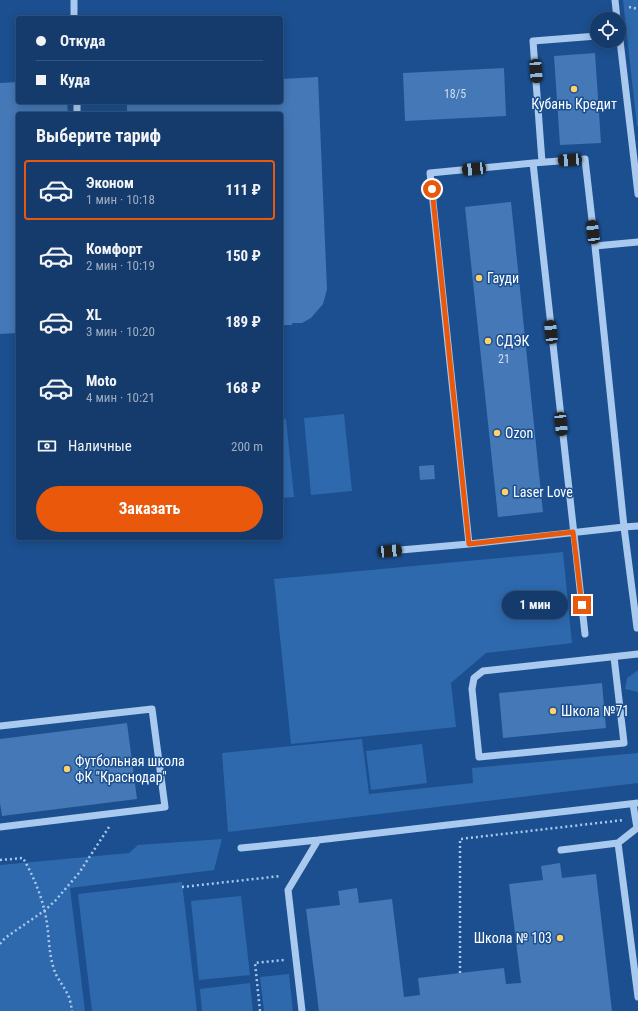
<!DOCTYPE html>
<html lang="ru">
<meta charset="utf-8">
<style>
:root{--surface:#143b6b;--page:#214673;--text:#f1f3f6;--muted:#9dadc1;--line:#33557e;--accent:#ea580c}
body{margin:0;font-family:"Roboto Condensed",sans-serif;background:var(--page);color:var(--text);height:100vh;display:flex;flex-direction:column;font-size:15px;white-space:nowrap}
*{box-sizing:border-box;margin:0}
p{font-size:13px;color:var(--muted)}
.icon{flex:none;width:22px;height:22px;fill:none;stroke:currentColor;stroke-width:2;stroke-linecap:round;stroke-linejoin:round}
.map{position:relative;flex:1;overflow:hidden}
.side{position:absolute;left:16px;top:112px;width:267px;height:428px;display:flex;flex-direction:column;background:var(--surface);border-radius:4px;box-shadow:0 2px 10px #0003,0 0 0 1px var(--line)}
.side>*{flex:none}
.guide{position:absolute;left:16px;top:16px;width:267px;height:88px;border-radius:4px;box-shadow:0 2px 10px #0003,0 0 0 1px var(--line);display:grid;align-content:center;height:88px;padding:0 20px;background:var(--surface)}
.tools{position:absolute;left:590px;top:12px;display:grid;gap:8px}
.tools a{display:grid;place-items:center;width:36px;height:36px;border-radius:50%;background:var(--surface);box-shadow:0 2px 10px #0003,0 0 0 1px var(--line);font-size:20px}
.end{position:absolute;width:18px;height:18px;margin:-9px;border:5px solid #ea580c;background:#fff;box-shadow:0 0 0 2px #fff}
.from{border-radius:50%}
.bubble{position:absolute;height:28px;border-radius:14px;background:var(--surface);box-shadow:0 2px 10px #0003,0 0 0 1px var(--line);font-size:13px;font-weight:700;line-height:28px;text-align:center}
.car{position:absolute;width:12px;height:24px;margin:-12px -6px;border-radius:5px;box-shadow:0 0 3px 1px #0007;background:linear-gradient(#222 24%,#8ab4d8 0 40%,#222 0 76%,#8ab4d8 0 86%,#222 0)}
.guide b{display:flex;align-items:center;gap:14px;height:38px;font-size:15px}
.guide b+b{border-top:1px solid var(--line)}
.guide i{width:10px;height:10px;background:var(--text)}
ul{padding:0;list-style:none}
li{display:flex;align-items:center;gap:12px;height:60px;margin:0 8px 6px;padding:0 12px;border:2px solid transparent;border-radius:4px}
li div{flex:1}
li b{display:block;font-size:15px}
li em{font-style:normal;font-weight:700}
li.on{border-color:var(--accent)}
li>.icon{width:36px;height:36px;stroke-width:1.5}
h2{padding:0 20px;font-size:18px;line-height:48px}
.pay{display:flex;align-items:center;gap:10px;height:44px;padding:0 20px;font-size:15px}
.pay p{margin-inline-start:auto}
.button{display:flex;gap:8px;margin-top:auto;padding:8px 20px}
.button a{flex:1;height:46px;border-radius:24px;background:var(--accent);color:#fff;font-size:16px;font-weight:700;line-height:46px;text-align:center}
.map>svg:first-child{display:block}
</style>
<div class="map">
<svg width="638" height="1011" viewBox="0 0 638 1011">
<rect width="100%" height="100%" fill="#1b4f8f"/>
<!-- green -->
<path fill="#2e69ad" d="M623,0H638V126H637Z
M344,414L352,491L311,495L304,418Z
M286,419L294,497L281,498V420Z
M563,552L572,643L486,653L451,683L456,727L291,744L274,579Z
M638,670V692L625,689L627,678Z
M362,739L369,794L473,783L472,768L638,753V783L228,832L222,753Z
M422,744L427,783L371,790L366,751Z
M222,839L214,870L70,888L85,1011H0V865L129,853L138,845Z
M182,882L197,1011H92L78,894Z
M241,896L250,975L199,980L191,901Z
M289,974L293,1011H264L260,977Z
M250,983L253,1011H202L200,989Z"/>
<!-- building -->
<path fill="#4478b7" d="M595,53L601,143L560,145L554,56Z
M504,68L506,116L405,121L403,73Z
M318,77L327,289L325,297L323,304L311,318L302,323H292V325H281V114H127V102H281V79Z
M18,82V102H67L68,114H18V333L0,334V83Z
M511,202L543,512L498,517L465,207Z
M434,465L435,479L420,480L419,466Z
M602,683L606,728L503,738L499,693Z
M127,723L137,799L2,816L0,803V739Z
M560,863L562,878L596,874L612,1011H319L306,909L340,905L338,891L357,888L359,903L392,899L404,997L420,995L418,978L460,973L504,968L506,984L521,983L509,884L543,880L541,866Z"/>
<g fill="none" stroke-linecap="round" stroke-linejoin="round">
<!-- path -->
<path stroke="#a9c9ee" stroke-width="2.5" stroke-dasharray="2 3" stroke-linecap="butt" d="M629,7L638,9
M0,860L23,858C34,877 44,901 47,924C49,938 49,952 53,966C56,978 62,983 67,993C70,998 71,1005 72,1011
M182,887L281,876
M0,944L5,938L44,911L55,901L79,873L109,827
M460,973V839L624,820
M260,1011L255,963L284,960"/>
<!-- minor -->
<path stroke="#a9c9ee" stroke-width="7" d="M74,0V18
M615,0L617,19
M619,32L638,194
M77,102V114
M585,159L595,246L624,527L469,544L430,173L533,163Z
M542,162L533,41L597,36
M533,163L585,634
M595,246L638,242
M389,551L469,544
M637,628L624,527L638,526
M614,657L624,743L479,757L472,689L474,678L483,671L638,654
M0,726L152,709L165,807L0,827
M633,804L637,828L618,843L638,997
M241,848L318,840
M561,850L618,843
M302,1011L288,890L318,840L638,803"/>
</g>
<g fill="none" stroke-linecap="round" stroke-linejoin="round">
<!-- route -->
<path stroke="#ea580c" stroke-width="5" d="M432,189L469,544L573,532L582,605"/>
</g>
<!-- markers -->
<g fill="#ffd166" stroke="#1b4f8f" stroke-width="1.5">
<circle cx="574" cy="89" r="4"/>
<circle cx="479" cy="278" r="4"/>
<circle cx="488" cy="341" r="4"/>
<circle cx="497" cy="433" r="4"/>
<circle cx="505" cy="492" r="4"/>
<circle cx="553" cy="711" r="4"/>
<circle cx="67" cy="769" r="4"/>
<circle cx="560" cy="938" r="4"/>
</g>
<g text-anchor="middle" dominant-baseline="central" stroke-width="3" stroke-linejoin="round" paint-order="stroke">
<!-- number labels -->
<g font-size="12" fill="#d0dded">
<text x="455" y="94">18/5</text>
<text x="504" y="359">21</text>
</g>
<!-- poi labels -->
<g font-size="14" fill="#fff" stroke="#1b4f8f" text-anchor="start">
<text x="574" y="104" text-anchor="middle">Кубань Кредит</text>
<text x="487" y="278">Гауди</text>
<text x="496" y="341">СДЭК</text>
<text x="505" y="433">Ozon</text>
<text x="513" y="492">Laser Love</text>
<text x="561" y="711">Школа №71</text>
<text x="75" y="761">Футбольная школа<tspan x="75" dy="16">ФК "Краснодар"</tspan></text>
<text x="552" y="938" text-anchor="end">Школа № 103</text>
</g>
</g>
</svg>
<div class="tools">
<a><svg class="icon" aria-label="locate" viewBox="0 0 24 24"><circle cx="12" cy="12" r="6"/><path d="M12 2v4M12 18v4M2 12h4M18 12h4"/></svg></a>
</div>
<i class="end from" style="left:432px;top:189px"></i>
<i class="end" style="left:582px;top:605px"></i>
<div class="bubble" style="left:502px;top:591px;width:66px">1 мин</div>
<i class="car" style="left:536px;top:71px;rotate:176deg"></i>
<i class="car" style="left:570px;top:160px;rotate:266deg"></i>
<i class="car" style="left:474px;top:169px;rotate:264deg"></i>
<i class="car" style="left:593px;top:232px;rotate:353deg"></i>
<i class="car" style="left:551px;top:332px;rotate:354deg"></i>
<i class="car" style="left:561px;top:424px;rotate:174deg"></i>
<i class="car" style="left:390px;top:551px;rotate:85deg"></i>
<div class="guide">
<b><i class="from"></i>Откуда</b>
<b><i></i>Куда</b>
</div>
<section class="side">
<h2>Выберите тариф</h2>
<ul>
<li class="on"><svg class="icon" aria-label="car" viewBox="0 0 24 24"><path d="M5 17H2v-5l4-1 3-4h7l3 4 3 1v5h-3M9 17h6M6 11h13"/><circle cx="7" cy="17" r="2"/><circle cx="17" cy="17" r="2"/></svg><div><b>Эконом</b><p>1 мин · 10:18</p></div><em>111 ₽</em></li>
<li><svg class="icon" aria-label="car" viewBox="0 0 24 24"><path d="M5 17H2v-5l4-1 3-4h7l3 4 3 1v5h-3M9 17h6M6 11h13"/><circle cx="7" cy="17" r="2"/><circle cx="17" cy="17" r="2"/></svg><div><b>Комфорт</b><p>2 мин · 10:19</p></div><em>150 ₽</em></li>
<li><svg class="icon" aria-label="car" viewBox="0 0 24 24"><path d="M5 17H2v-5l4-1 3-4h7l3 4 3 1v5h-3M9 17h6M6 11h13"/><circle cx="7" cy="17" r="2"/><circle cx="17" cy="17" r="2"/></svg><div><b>XL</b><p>3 мин · 10:20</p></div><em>189 ₽</em></li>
<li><svg class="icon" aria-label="car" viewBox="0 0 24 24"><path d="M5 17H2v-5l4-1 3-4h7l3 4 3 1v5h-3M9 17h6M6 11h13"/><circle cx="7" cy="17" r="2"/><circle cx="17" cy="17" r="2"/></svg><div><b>Moto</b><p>4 мин · 10:21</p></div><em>168 ₽</em></li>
</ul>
<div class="pay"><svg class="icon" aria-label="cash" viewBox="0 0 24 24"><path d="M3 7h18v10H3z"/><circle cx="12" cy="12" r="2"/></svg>Наличные<p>200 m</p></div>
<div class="button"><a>Заказать</a></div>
</section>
</div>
